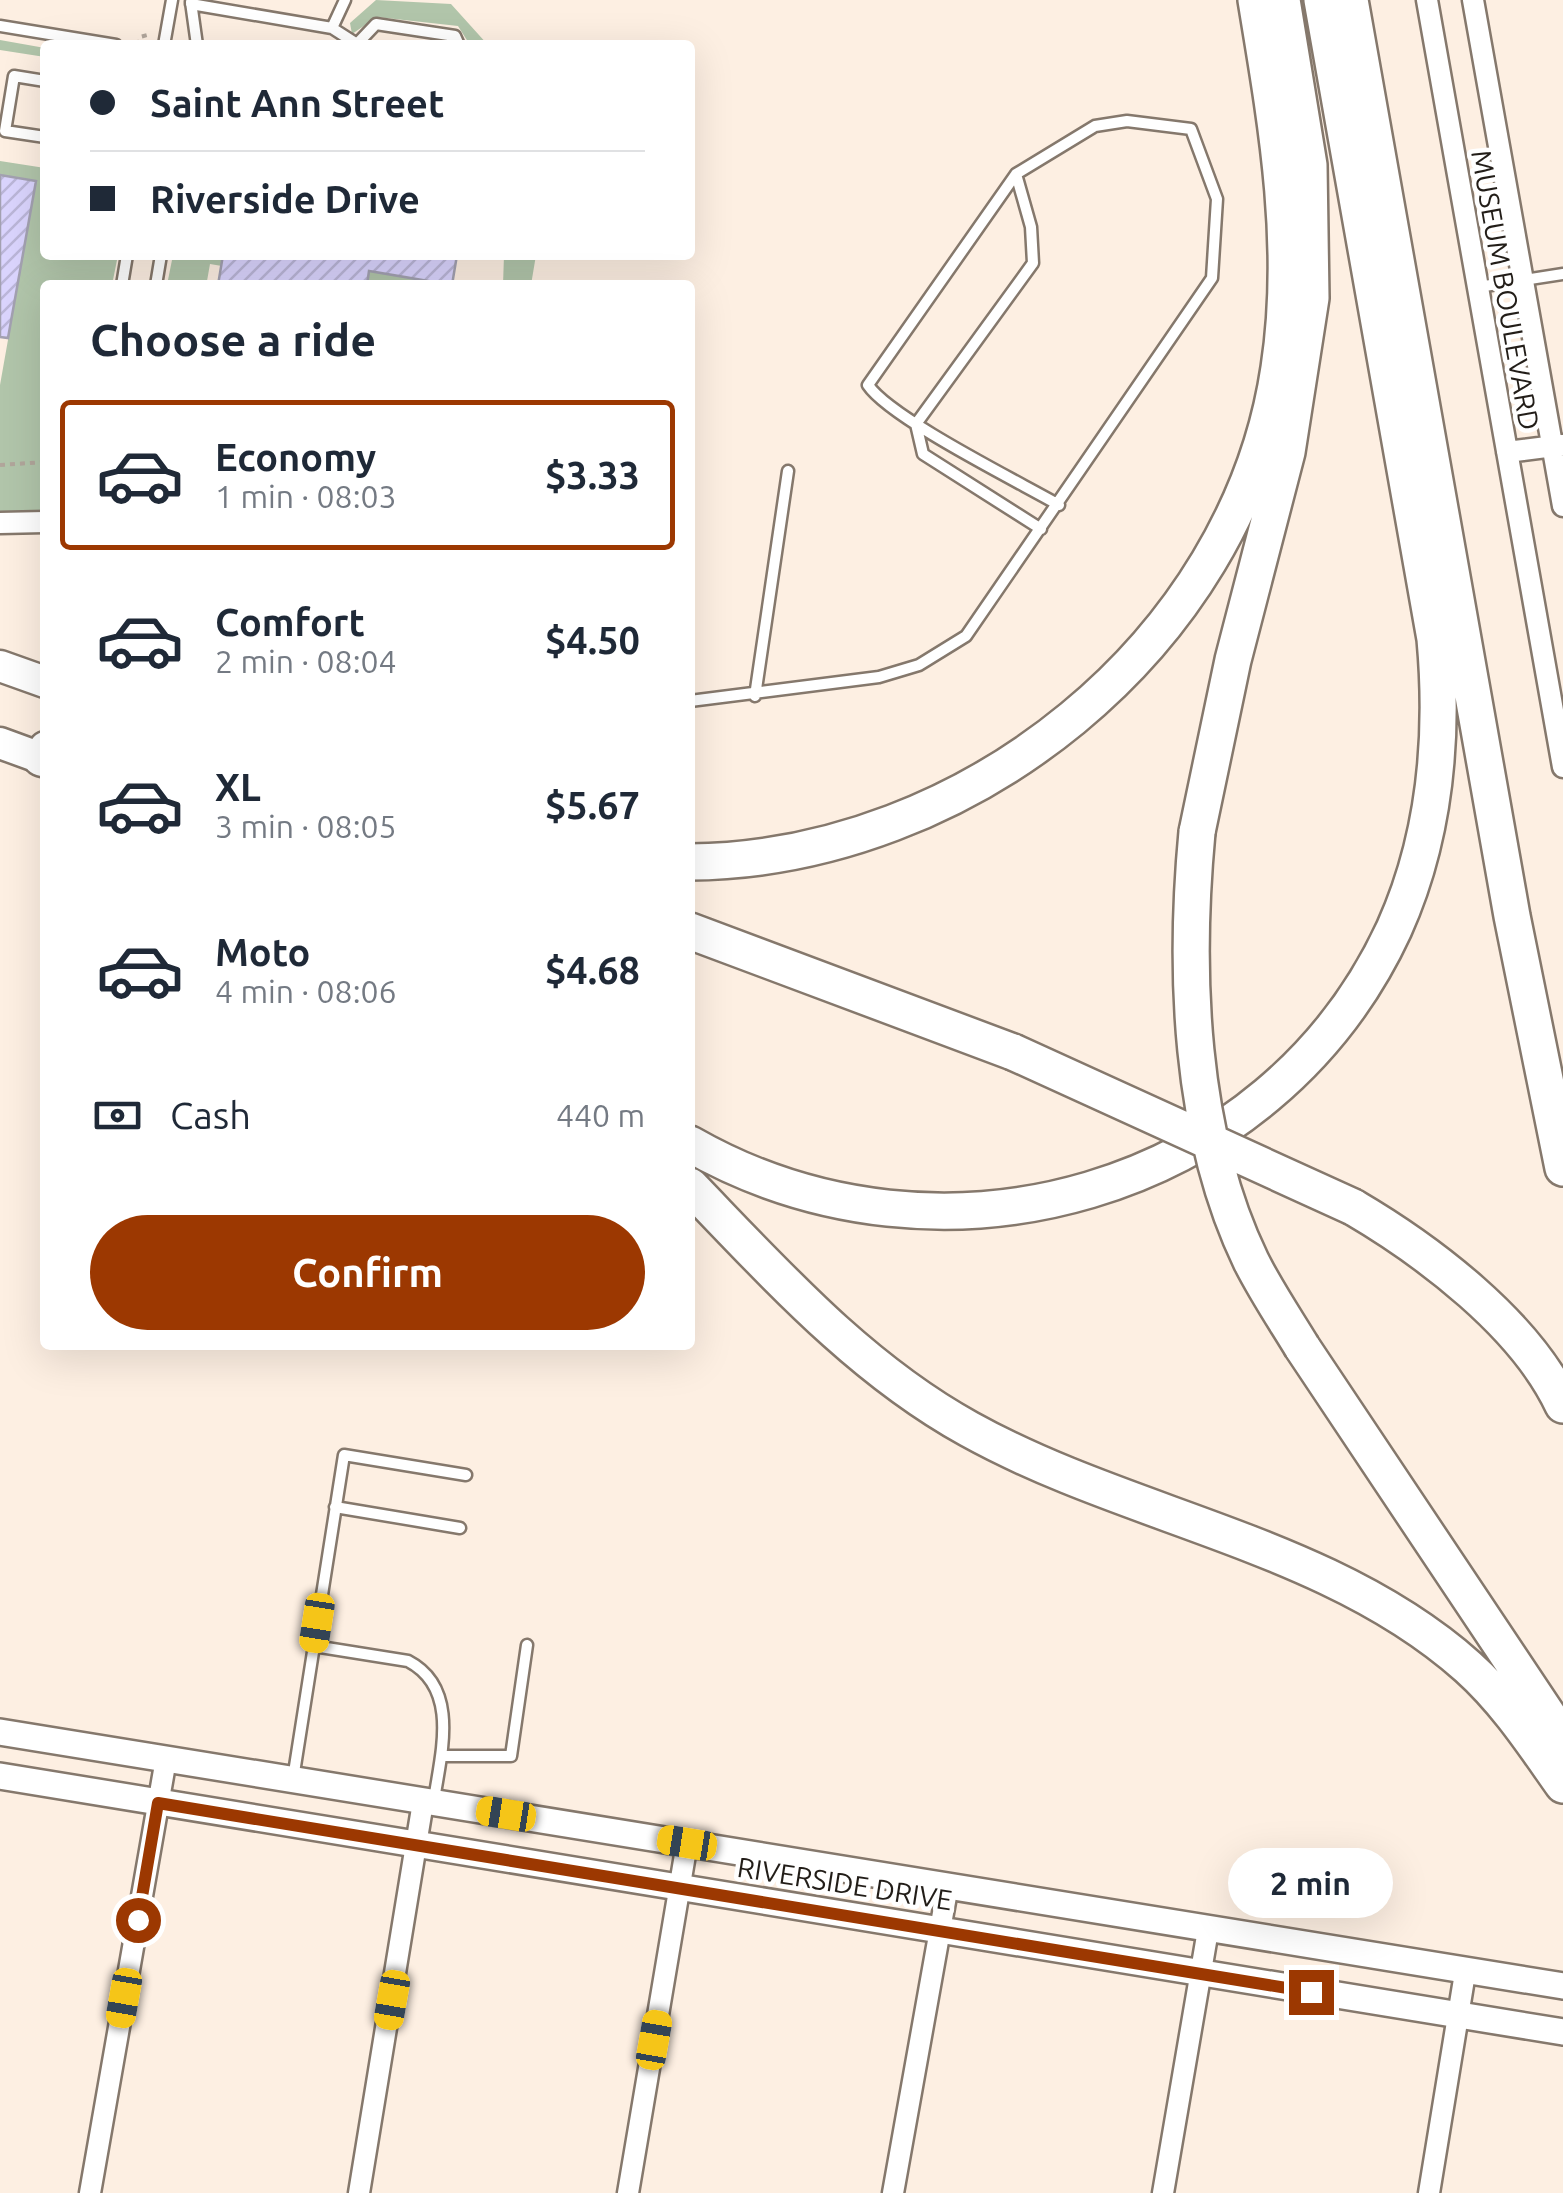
<!DOCTYPE html>
<meta charset="utf-8">
<style>
:root{--surface:#fff;--page:#f2f2f3;--text:#1f2937;--muted:#747a83;--line:#e0e1e3;--accent:#9c3801}
body{margin:0;font-family:Ubuntu,sans-serif;background:var(--page);color:var(--text);height:100vh;display:flex;flex-direction:column;font-size:38px;white-space:nowrap}
*{box-sizing:border-box;margin:0}
p{font-size:32px;color:var(--muted)}
.icon{flex:none;width:55px;height:55px;fill:none;stroke:currentColor;stroke-width:2;stroke-linecap:round;stroke-linejoin:round}
.map{position:relative;flex:1;overflow:hidden}
.panel{position:absolute;left:40px;top:280px;width:655px;height:1070px;display:flex;flex-direction:column;background:var(--surface);border-radius:10px;box-shadow:0 10px 40px #0002}
.panel>*{flex:none}
.guide{position:absolute;left:40px;top:40px;width:655px;height:220px;border-radius:10px;box-shadow:0 10px 40px #0002;display:grid;align-content:center;height:220px;padding:0 50px;background:var(--surface)}
.end{position:absolute;width:45px;height:45px;margin:-22px;border:12px solid #9c3801;background:#fff;box-shadow:0 0 0 5px #fff}
.from{border-radius:50%}
.bubble{position:absolute;height:70px;border-radius:35px;background:var(--surface);box-shadow:0 10px 40px #0002;font-size:32px;font-weight:700;line-height:70px;text-align:center}
.car{position:absolute;width:30px;height:60px;margin:-30px -15px;border-radius:12px;box-shadow:0 0 8px 2px #0007;background:linear-gradient(#f5c518 24%,#345 0 40%,#f5c518 0 76%,#345 0 86%,#f5c518 0)}
.guide b{display:flex;align-items:center;gap:35px;height:95px;font-size:38px}
.guide b+b{border-top:2px solid var(--line)}
.guide i{width:25px;height:25px;background:var(--text)}
ul{padding:0;list-style:none}
li{display:flex;align-items:center;gap:30px;height:150px;margin:0 20px 15px;padding:0 30px;border:5px solid transparent;border-radius:10px}
li div{flex:1}
li b{display:block;font-size:38px}
li em{font-style:normal;font-weight:700}
li.selected{border-color:var(--accent)}
li>.icon{width:90px;height:90px;stroke-width:1.5}
h2{padding:0 50px;font-size:45px;line-height:120px}
.pay{display:flex;align-items:center;gap:25px;height:110px;padding:0 50px;font-size:38px}
.pay p{margin-inline-start:auto}
.cta{display:flex;gap:20px;margin-top:auto;padding:20px 50px}
.cta a{flex:1;height:115px;border-radius:60px;background:var(--accent);color:#fff;font-size:40px;font-weight:700;line-height:115px;text-align:center}
.map>svg:first-child{display:block}
</style>
<div class="map">
<svg width="1563" height="2193" viewBox="0 0 1563 2193">
<defs>
<pattern id="building-hatch" width="6" height="6" patternUnits="userSpaceOnUse" patternTransform="scale(2.5)"><rect width="6" height="6" fill="#dad4fd"/><path d="M-1 1l2-2M0 6l6-6M5 7l2-2" fill="none" stroke="#bbb6d8"/></pattern>
</defs>
<rect width="100%" height="100%" fill="#fdefe2"/>
<!-- green -->
<path fill="#b1c5aa" d="M376,0L451,4L488,45H470L458,26L377,17L352,34L350,23Z
M0,40L45,48V57L0,50Z
M0,161L45,168V255H118L112,285H45V510L0,512V385L36,182L0,175Z
M173,255H272L282,276L210,264L207,281L200,280L199,285H167Z
M504,255H536L531,285H503Z
M369,271L451,285H367Z"/>
<!-- building -->
<path fill="url(#building-hatch)" stroke="#a3a1b1" stroke-width="2.5" d="M0,175L36,181L8,338L0,337Z
M223,255H457L452,285L369,271L367,285H218Z"/>
<g fill="none" stroke-linecap="round" stroke-linejoin="round">
<defs>
<path id="service" d="M191,2L197,45
M191,4L332,28L345,0
M0,26L116,45
M332,28L357,44
M164,45L172,0
M356,45L376,24L455,36L459,45
M45,81L14,76L5,131L45,137
M1016,174L1031,227L1033,263L916,424L923,454L1041,529
M122,285L127,255
M156,285L161,255
M1478,287L1563,274
M755,696L788,471
M690,701L879,677L919,665L966,636L1212,278L1217,199L1191,129L1127,121L1095,126L1016,174L868,385C890,418 1017,481 1059,505
M335,1507L460,1528
M314,1646L408,1661C460,1688 441,1753 434,1800
M441,1756H511L527,1645
M293,1779L344,1455L466,1475"/>
<path id="minor" d="M1427,0L1563,767
M1473,0L1563,506
M1507,452L1563,445
M0,523L45,522
M90,2193L166,1759
M359,2193L423,1802
M628,2193L687,1843
M893,2193L948,1885
M1163,2193L1208,1930
M1429,2193L1465,1973"/>
<path id="tertiary" d="M0,1732L1563,1986
M0,1776L1563,2032"/>
<path id="primary" d="M0,666L45,682
M0,743L41,758L45,747"/>
<path id="motorway" d="M1350,0L1512,916L1563,1168
M41,758L45,759
M1197,832L1233,660L1287,452L1311,298L1309,165L1282,0
M690,862C966,860 1238,645 1279,368C1298,245 1276,121 1256,0
M690,931L1013,1052
M690,1144C940,1287 1271,1195 1394,929C1435,838 1444,738 1435,639L1322,0
M690,1186C776,1275 860,1369 969,1429C1129,1518 1329,1543 1468,1667C1506,1701 1534,1744 1563,1785
M1353,1207C1428,1251 1525,1324 1563,1405
M1302,1347L1563,1738"/>
</defs>
<!-- service casing -->
<use href="#service" stroke="#85786c" stroke-width="15"/>
<!-- minor casing -->
<use href="#minor" stroke="#85786c" stroke-width="25"/>
<!-- tertiary casing -->
<use href="#tertiary" stroke="#85786c" stroke-width="30"/>
<!-- primary casing -->
<use href="#primary" stroke="#85786c" stroke-width="35"/>
<!-- motorway casing -->
<use href="#motorway" stroke="#85786c" stroke-width="40"/>
<!-- path -->
<path stroke="#b1a69b" stroke-width="4" stroke-dasharray="5 5" stroke-linecap="butt" d="M139,45L140,37L151,34
M0,465L45,462"/>
<!-- service -->
<use href="#service" stroke="#fff" stroke-width="10"/>
<!-- minor -->
<use href="#minor" stroke="#fff" stroke-width="20"/>
<!-- tertiary -->
<use href="#tertiary" stroke="#fff" stroke-width="25"/>
<!-- primary -->
<use href="#primary" stroke="#fff" stroke-width="30"/>
<!-- motorway -->
<use href="#motorway" stroke="#fff" stroke-width="35"/>
<defs>
<path id="motorway-bridge" d="M1197,832C1184,970 1189,1133 1251,1261C1266,1291 1285,1319 1302,1347
M1013,1052L1353,1207"/>
</defs>
<!-- motorway-bridge casing -->
<use href="#motorway-bridge" stroke="#85786c" stroke-width="40" stroke-linecap="butt"/>
<!-- motorway-bridge -->
<use href="#motorway-bridge" stroke="#fff" stroke-width="35"/>
</g>
<g fill="none" stroke-linecap="round" stroke-linejoin="round">
<!-- route -->
<path stroke="#9c3801" stroke-width="12" d="M138,1920L158,1803L1311,1992"/>
</g>
<g text-anchor="middle" dominant-baseline="central" stroke-width="9" stroke-linejoin="round" paint-order="stroke">
<!-- street labels -->
<g font-size="28" fill="#221d18" stroke="#fff">
<text transform="translate(1506 290) rotate(80)">MUSEUM BOULEVARD</text>
<text transform="translate(845 1883) rotate(9)">RIVERSIDE DRIVE</text>
</g>
</g>
</svg>
<i class="end from" style="left:138px;top:1920px"></i>
<i class="end" style="left:1311px;top:1992px"></i>
<div class="bubble" style="left:1228px;top:1848px;width:165px">2 min</div>
<i class="car" style="left:317px;top:1623px;rotate:189deg"></i>
<i class="car" style="left:506px;top:1814px;rotate:279deg"></i>
<i class="car" style="left:687px;top:1843px;rotate:279deg"></i>
<i class="car" style="left:124px;top:1998px;rotate:190deg"></i>
<i class="car" style="left:392px;top:2000px;rotate:190deg"></i>
<i class="car" style="left:654px;top:2040px;rotate:10deg"></i>
<div class="guide">
<b><i class="from"></i>Saint Ann Street</b>
<b><i></i>Riverside Drive</b>
</div>
<section class="panel">
<h2>Choose a ride</h2>
<ul>
<li class="selected"><svg class="icon" aria-label="car" viewBox="0 0 24 24"><path d="M5 17H2v-5l4-1 3-4h7l3 4 3 1v5h-3M9 17h6M6 11h13"/><circle cx="7" cy="17" r="2"/><circle cx="17" cy="17" r="2"/></svg><div><b>Economy</b><p>1 min · 08:03</p></div><em>$3.33</em></li>
<li><svg class="icon" aria-label="car" viewBox="0 0 24 24"><path d="M5 17H2v-5l4-1 3-4h7l3 4 3 1v5h-3M9 17h6M6 11h13"/><circle cx="7" cy="17" r="2"/><circle cx="17" cy="17" r="2"/></svg><div><b>Comfort</b><p>2 min · 08:04</p></div><em>$4.50</em></li>
<li><svg class="icon" aria-label="car" viewBox="0 0 24 24"><path d="M5 17H2v-5l4-1 3-4h7l3 4 3 1v5h-3M9 17h6M6 11h13"/><circle cx="7" cy="17" r="2"/><circle cx="17" cy="17" r="2"/></svg><div><b>XL</b><p>3 min · 08:05</p></div><em>$5.67</em></li>
<li><svg class="icon" aria-label="car" viewBox="0 0 24 24"><path d="M5 17H2v-5l4-1 3-4h7l3 4 3 1v5h-3M9 17h6M6 11h13"/><circle cx="7" cy="17" r="2"/><circle cx="17" cy="17" r="2"/></svg><div><b>Moto</b><p>4 min · 08:06</p></div><em>$4.68</em></li>
</ul>
<div class="pay"><svg class="icon" aria-label="cash" viewBox="0 0 24 24"><path d="M3 7h18v10H3z"/><circle cx="12" cy="12" r="2"/></svg>Cash<p>440 m</p></div>
<div class="cta"><a>Confirm</a></div>
</section>
</div>
